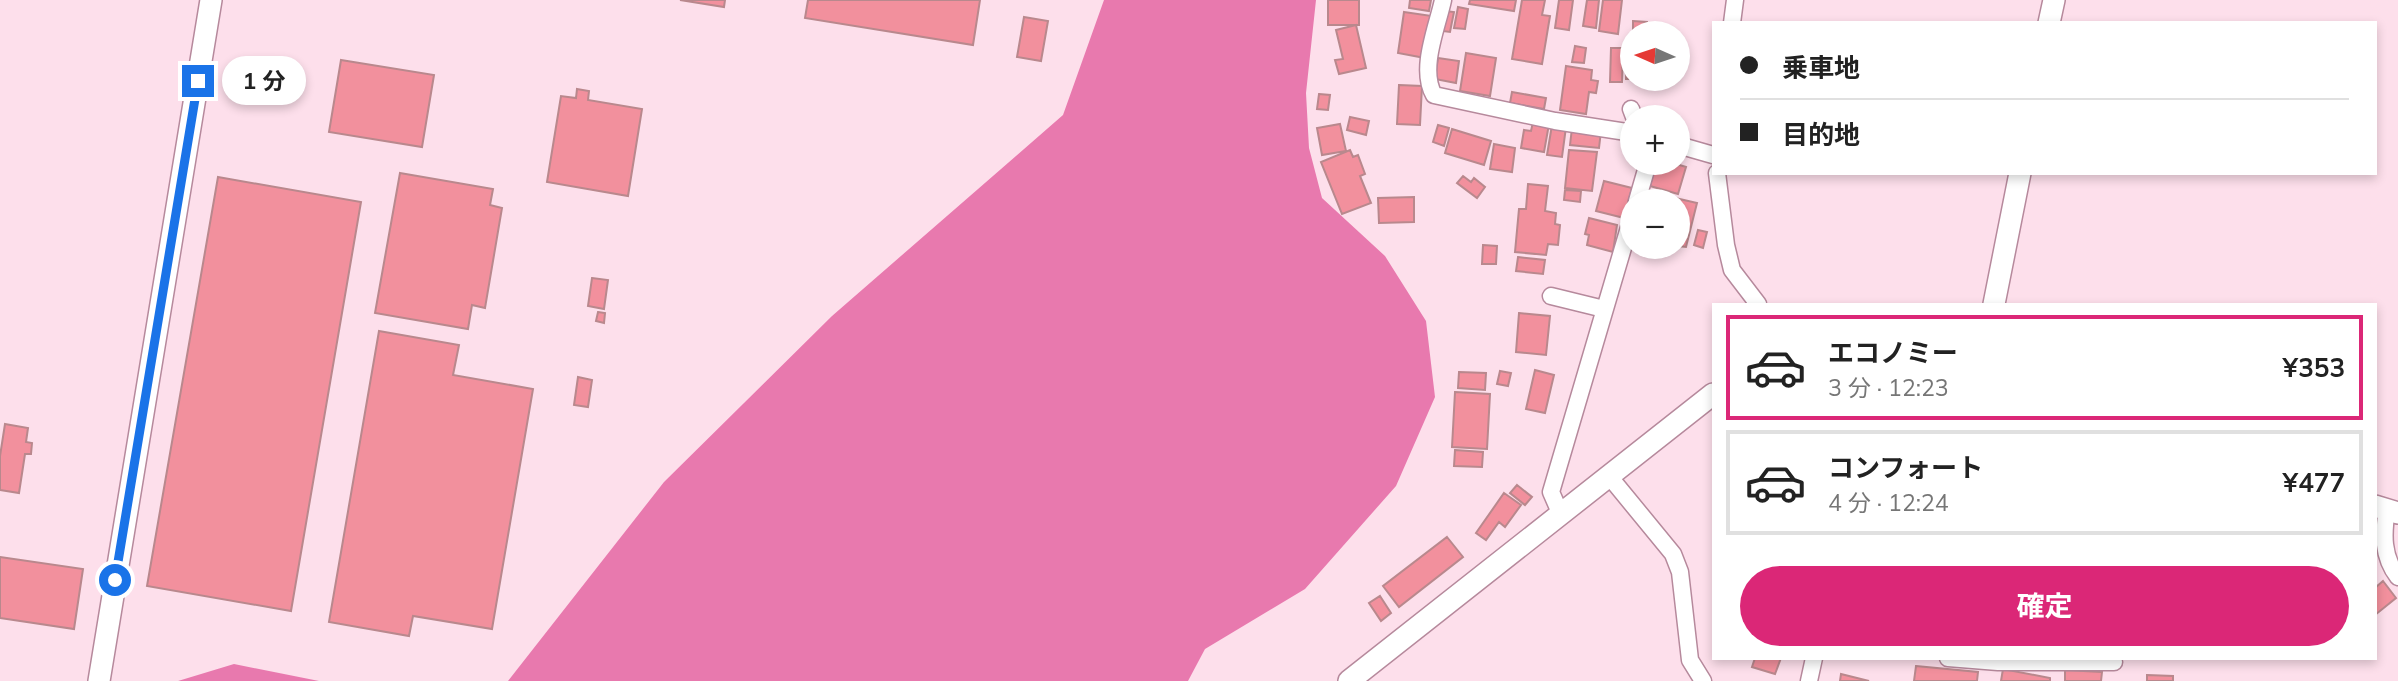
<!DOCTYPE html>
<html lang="ja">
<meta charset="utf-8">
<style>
:root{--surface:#fff;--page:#f2f2f2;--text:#222;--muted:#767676;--line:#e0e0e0;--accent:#db2777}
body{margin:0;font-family:Mulish,"Noto Sans JP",sans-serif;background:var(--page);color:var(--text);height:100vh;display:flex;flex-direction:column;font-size:26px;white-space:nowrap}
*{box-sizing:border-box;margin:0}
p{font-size:23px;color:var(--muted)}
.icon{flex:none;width:38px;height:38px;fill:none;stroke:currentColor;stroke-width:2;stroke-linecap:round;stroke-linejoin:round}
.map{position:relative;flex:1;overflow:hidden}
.drawer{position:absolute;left:1712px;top:303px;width:665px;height:357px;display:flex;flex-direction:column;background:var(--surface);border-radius:0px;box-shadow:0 4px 10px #0003}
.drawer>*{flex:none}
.guide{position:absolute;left:1712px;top:21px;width:665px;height:154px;border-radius:0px;box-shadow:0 4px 10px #0003;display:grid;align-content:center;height:154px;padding:0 28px;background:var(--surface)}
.needle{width:46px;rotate:273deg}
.buttons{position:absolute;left:1620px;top:21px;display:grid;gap:14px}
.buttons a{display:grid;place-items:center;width:70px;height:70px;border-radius:50%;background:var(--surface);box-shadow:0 4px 10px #0003;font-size:35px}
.end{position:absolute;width:32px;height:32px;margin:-16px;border:9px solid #1a73e8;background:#fff;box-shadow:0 0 0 4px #fff}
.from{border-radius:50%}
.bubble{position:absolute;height:49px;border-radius:24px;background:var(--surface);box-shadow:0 4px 10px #0003;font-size:23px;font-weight:700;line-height:49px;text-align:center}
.guide b{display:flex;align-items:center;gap:24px;height:66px;font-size:26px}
.guide b+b{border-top:2px solid var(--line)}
.guide i{width:18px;height:18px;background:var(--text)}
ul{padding:12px 0 0;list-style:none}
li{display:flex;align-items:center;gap:21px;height:105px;margin:0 14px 10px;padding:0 14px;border:4px solid var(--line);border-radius:0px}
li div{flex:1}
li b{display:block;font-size:26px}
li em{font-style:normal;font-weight:700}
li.active{border-color:var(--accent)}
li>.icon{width:63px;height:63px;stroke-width:1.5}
.primary-button{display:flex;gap:14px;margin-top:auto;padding:14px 28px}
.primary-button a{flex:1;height:80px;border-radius:42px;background:var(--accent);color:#fff;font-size:28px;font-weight:700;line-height:80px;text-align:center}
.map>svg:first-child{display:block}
</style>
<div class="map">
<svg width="2398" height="681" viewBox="0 0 2398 681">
<rect width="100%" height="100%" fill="#fddfeb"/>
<!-- forest -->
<path fill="#e879ae" d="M1104,0H1316L1306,93L1309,148L1322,198L1385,256L1426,321L1435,397L1396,486L1305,589L1205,649L1188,681H508L664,482L832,316L1063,115Z
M234,664L319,681H178Z"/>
<!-- building -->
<path fill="#f2909d" stroke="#b9888d" stroke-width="2" d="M680,0H725L724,7Z
M808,0H980L973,45L805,18Z
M1328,0H1359V25H1328Z
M1410,0H1431L1429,11L1409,8Z
M1470,0H1516L1514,11L1469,4Z
M1522,0H1545L1542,15L1550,16L1542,64L1512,59Z
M1559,0H1573L1569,30L1555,28Z
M1587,0H1599L1596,28L1583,26Z
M1603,0H1622L1618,34L1599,31Z
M1458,7L1468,9L1465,29L1454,28Z
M1445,11L1454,12L1450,32L1442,31Z
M1404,12L1432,16L1425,58L1398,53Z
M1024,17L1048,21L1041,61L1017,57Z
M1633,21L1647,22V33H1633Z
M1356,25L1366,68L1339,74L1335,60L1343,59L1336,30Z
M1627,45H1633V79H1640H1626Z
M1575,46L1586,48L1584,63L1572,62Z
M1611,48H1623L1622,82H1610Z
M1466,53L1496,58L1490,96L1460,91Z
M1438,58L1459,61L1456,83L1435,79Z
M341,60L434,75L422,147L329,132Z
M1566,66L1592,70L1591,80L1598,81L1596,93L1589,92L1586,114L1560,110Z
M1399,85L1422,86L1420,125L1397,124Z
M577,89L589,91L588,100L642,109L628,196L547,182L561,96L576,98Z
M1512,92L1546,98L1544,109L1510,103Z
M1319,94L1330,95L1328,110L1317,109Z
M1350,117L1369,121L1366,135L1347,130Z
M1533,122L1549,124L1544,152L1521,148L1524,130L1531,131Z
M1340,124L1346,151L1322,155L1317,128Z
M1438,125L1449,128L1444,146L1433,142Z
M1552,125L1566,127L1562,157L1547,155Z
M1572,128L1601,131L1599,148L1570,145Z
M1452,129L1491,141L1484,165L1445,153Z
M1494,144L1515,148L1512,172L1490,169Z
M1350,150L1353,157L1358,155L1365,174L1360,176L1371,203L1342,214L1321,162Z
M1569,150L1597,152L1592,191L1565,188Z
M1656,163H1673L1686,167L1678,194L1650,186Z
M400,173L493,189L490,205L502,208L485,308L472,305L468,329L375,313Z
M1463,176L1471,182L1474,178L1485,187L1477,198L1457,183Z
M218,177L361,202L291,611L147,586Z
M1604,181L1632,188L1624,218L1596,211Z
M1528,184L1548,186L1545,211L1556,213L1555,224L1560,225L1558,245L1548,244L1546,255L1515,252L1519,209H1526Z
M1565,190L1581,191L1580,202L1564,200Z
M1654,194L1668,198L1667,201H1652Z
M1414,197V222L1379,223L1378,198Z
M1671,197L1697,203L1686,247L1678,246V201H1670Z
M1589,218L1617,225L1613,252L1587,245L1589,235L1585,234Z
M1698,230L1707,232L1703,248L1694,245Z
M1483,245L1497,246L1496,264H1482Z
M1518,257L1545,260L1543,274L1516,271Z
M592,278L608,280L604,309L588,306Z
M598,312L605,313L604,323L596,321Z
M1519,313L1550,316L1546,355L1516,352Z
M379,331L459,345L453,375L533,389L492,629L413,616L409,636L329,622Z
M1535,370L1554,375L1545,413L1526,409Z
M1500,371L1511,373L1508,386L1497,384Z
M1459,372L1486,373L1485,390L1458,388Z
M578,377L592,380L588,407L574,405Z
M1455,392L1490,394L1487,449L1452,447Z
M5,424L28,428L26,442L32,443L31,454H25L19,493L0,490V456Z
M1455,450L1483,452L1482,467L1454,466Z
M1517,485L1532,497L1525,505L1510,493Z
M1504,493L1521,505L1505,527L1499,522L1486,540L1476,533Z
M1447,537L1463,557L1399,607L1383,586Z
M0,557L83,569L74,629L0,618Z
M2383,581L2396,598L2375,615V588Z
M1380,596L1391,613L1381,621L1369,603Z
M1755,658H1781L1775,674L1752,667Z
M1916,666L1978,672L1977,681H1914Z
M2003,669L2050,678V681H2001Z
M2065,670L2102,672L2101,681H2065Z
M1841,674L1869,681H1840Z
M2147,675L2173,676V681H2147Z"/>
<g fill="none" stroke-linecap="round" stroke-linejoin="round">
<defs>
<path id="minor" d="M1443,0C1437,28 1419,69 1434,95L1555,121L1633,133
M1732,23L1735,0
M1631,109L1634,117
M1678,145L1713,155
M1717,173L1726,245L1732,270L1758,304
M1637,201L1648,163
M1551,296L1604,309
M1609,476L1673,554L1680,572L1690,660L1703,681
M2387,509C2383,534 2382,556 2398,577
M1561,515L1551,492L1633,214
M1948,658L1998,662H2114
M1809,681L1814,658"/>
<path id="tertiary" d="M2049,23L2054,0
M1994,304L2020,173
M2375,506L2398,513
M99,681L211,0
M1349,681L1713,394"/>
</defs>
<!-- minor casing -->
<use href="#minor" stroke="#b6899c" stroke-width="19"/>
<!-- tertiary casing -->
<use href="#tertiary" stroke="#b6899c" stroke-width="24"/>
<!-- minor -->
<use href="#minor" stroke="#fff" stroke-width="16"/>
<!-- tertiary -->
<use href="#tertiary" stroke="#fff" stroke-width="21"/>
</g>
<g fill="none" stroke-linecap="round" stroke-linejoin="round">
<!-- route -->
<path stroke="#1a73e8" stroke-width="9" d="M115,580L198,81"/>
</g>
</svg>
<div class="buttons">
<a><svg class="needle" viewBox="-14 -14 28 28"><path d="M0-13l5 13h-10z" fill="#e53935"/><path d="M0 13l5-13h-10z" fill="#767676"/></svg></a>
<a>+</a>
<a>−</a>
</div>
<i class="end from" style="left:115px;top:580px"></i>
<i class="end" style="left:198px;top:81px"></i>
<div class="bubble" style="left:222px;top:56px;width:84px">1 分</div>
<div class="guide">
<b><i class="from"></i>乗車地</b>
<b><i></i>目的地</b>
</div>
<section class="drawer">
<ul>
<li class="active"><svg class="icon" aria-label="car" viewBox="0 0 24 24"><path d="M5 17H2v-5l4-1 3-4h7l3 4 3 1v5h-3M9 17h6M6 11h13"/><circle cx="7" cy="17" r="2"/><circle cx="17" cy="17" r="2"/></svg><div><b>エコノミー</b><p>3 分 · 12:23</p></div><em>¥353</em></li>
<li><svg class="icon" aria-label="car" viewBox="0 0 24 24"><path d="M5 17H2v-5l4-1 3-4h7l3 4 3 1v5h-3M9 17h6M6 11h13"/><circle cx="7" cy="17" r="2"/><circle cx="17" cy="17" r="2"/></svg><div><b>コンフォート</b><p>4 分 · 12:24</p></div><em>¥477</em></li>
</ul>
<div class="primary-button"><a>確定</a></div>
</section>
</div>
